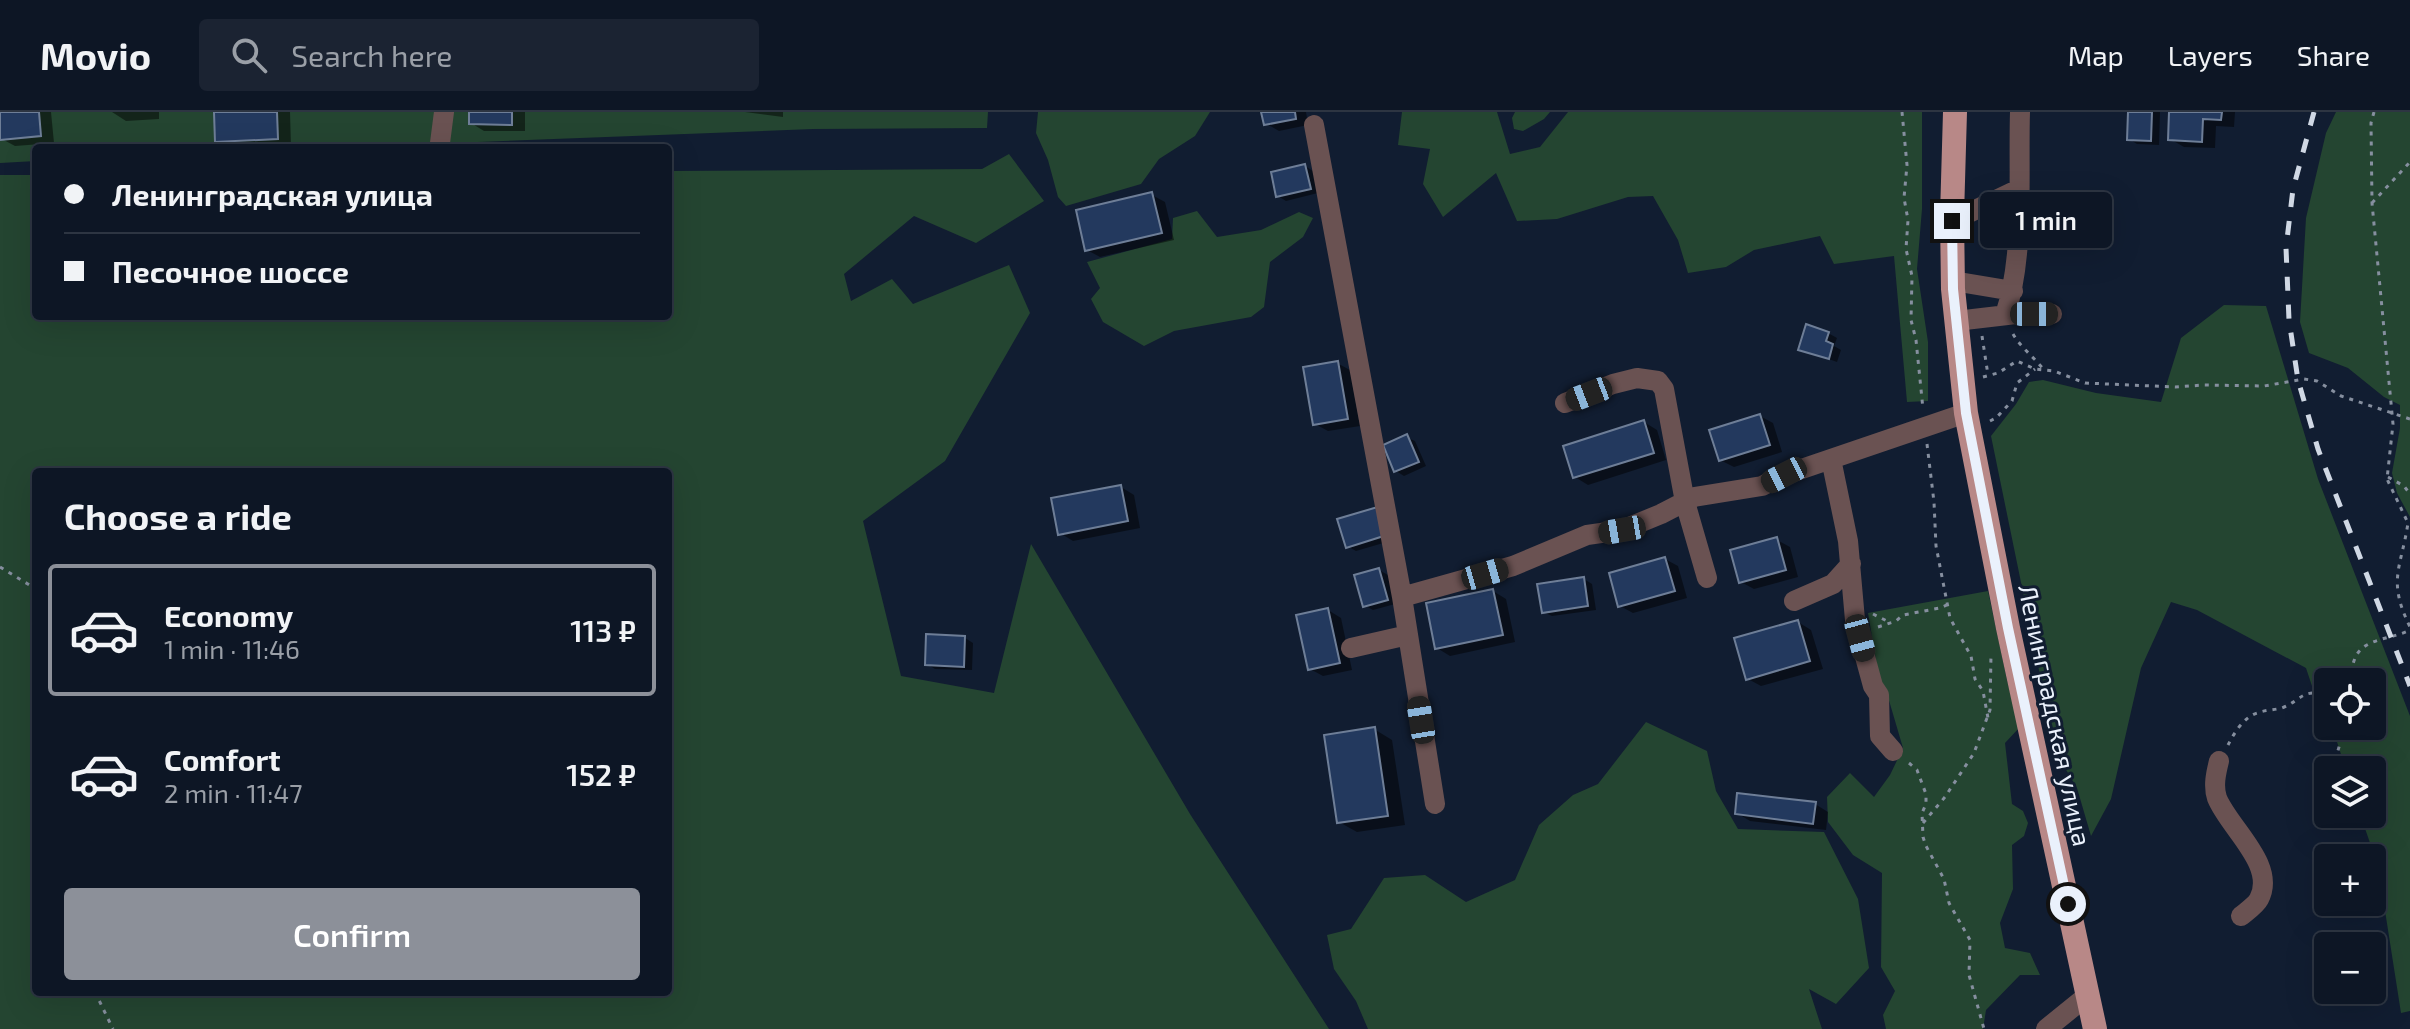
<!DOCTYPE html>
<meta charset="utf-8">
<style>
:root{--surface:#0d1625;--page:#1b2332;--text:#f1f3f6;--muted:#9a9fa7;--line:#2d3542;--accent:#8c9099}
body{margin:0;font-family:"Exo 2",sans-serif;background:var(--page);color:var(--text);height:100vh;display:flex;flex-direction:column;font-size:30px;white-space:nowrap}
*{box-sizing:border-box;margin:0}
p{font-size:26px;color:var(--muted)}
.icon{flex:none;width:44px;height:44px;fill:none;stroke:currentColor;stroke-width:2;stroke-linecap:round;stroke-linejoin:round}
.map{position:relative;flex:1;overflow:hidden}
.sheet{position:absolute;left:32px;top:356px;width:640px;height:528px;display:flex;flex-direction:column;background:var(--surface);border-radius:8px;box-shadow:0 8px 32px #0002,0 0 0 2px var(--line)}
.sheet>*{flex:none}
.guide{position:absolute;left:32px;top:32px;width:640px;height:176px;border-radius:8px;box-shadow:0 8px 32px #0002,0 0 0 2px var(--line);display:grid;align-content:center;height:176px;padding:0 32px;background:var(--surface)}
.tools{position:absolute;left:2314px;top:556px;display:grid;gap:16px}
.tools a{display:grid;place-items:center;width:72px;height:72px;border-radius:8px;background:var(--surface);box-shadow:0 8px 32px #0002,0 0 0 2px var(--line);font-size:40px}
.end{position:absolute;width:36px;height:36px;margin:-18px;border:10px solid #eaf1fc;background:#111;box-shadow:0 0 0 4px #111}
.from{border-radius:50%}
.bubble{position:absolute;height:56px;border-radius:8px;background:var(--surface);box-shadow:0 8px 32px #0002,0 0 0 2px var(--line);font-size:26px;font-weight:600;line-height:56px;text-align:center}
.car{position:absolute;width:24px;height:48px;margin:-24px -12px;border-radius:10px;box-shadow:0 0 6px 2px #0007;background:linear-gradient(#222 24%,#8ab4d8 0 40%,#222 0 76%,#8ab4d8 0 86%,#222 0)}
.guide b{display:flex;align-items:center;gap:28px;height:76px;font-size:30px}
.guide b+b{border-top:2px solid var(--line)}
.guide i{width:20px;height:20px;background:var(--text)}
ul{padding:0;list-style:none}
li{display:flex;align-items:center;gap:24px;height:132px;margin:0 16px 12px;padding:0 16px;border:4px solid transparent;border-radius:8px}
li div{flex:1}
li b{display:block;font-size:30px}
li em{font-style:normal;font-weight:600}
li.selected{border-color:var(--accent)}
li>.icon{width:72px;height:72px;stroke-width:1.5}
h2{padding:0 32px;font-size:36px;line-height:96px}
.primary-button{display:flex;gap:16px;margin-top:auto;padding:16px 32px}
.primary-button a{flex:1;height:92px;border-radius:8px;background:var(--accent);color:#fff;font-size:32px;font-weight:600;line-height:92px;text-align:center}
header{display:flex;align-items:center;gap:48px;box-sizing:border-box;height:112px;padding:0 40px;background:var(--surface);border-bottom:2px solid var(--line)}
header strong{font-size:38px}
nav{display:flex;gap:44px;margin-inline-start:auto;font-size:28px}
.search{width:560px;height:72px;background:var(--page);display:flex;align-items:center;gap:20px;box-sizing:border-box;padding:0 28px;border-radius:8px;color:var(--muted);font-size:30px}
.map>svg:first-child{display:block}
</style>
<header>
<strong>Movio</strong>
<div class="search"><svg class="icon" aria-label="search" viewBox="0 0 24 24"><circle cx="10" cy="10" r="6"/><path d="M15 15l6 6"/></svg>Search here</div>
<nav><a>Map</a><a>Layers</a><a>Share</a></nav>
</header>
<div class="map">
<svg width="2410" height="917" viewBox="0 0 2410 917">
<rect width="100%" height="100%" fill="#111d31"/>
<!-- green -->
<path fill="#244531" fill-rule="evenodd" d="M0,0H988L987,16L813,17L323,36H36V49L0,51Z
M1038,0H1210L1195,24L1159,47L1141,72L1066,94L1058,85L1048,48L1036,21Z
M1402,0H1497L1510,42L1540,35L1568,0H1922V97L1917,157L1928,230V289L1907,290L1894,144L1834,152L1820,124L1754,138L1726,155L1688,161L1678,128L1653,84L1628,85L1557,107L1517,109L1496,61L1443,105L1423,72L1430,37L1398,33Z
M1515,0H1550L1544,7L1523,19L1514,17L1512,6Z
M2336,0H2410V405L2397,381L2392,361L2400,316V293L2384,285L2348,256L2309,241L2300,210L2306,106L2326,21Z
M1009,42L1044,89L976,131L914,104L844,162L851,189L892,167L913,192L1009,153L1030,201L945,349L863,409L901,564L994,581L1031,432L1190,702L1329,917H0V63H36V204H668V59L982,57ZM36,360H668V880H308L300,886V880H36Z
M1197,99L1217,125L1261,118L1299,100L1313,106L1303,125L1270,150L1264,195L1251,205L1174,219L1144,234L1103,210L1091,187L1100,176L1087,150L1172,127L1173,106Z
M2224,193L2266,194L2318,367L2410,604V899L2401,901L2378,754L2360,702H2372V658H2346L2332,614H2372V570H2328V607L2315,583L2306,556L2197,498L2171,490L2141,556L2111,687L2091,724L2077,676L2056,641L1991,324L2016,292L2029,270L2043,268L2096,281L2161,290L2181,226Z
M1988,479L2007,568L2019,616L2005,631L2012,692L2023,699L2028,711L2024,724L2012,733L2013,777L2000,811L2005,836L2030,841L2040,863H2020L1986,898L1983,917H1886L1883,903L1895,879L1881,855L1882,761L1853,743L1828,710L1827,685L1850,661L1874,685L1890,663L1903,636L1888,585L1879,566L1868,501Z
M1646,610L1707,639L1716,679L1738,717L1824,720L1858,787L1869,856L1836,892L1809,877L1822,917H1368L1356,889L1334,857L1327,823L1351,817L1384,766L1425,763L1466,790L1515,768L1539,713L1573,683L1598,672Z"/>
<!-- shadow -->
<path fill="#0007" d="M0,0H51L54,31L15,34L2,27Z
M112,0H159V7L126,9Z
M216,0H290L291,34L230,36L217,28Z
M471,0H525V19H484L471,11Z
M745,0H783V5Z
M1263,0H1306L1308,13L1279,19L1265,11Z
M2130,0H2160L2159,33L2137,32L2129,27Z
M2171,0H2235L2234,15L2216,14L2215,36L2184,35L2170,27Z
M1305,54L1313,59L1318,81L1286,89L1278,84Z
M1152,83L1165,90L1174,128L1100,145L1087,138Z
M1828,221L1837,226L1834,234L1841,238L1837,250L1801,237Z
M1337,251L1350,258L1360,314L1328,319L1315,312Z
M1760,304L1773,311L1782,340L1734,355L1720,348Z
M1644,310L1657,318L1666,348L1588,373L1575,365Z
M1406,325L1415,329L1426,354L1404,364L1396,359Z
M1121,375L1134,383L1140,416L1073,429L1060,421Z
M1381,396L1397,427L1356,439L1347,434Z
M1777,428L1790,435L1798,465L1754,477L1741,470Z
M1665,447L1678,454L1687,486L1633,501L1620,494Z
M1379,458L1388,463L1395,492L1373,498L1364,493Z
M1584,467L1592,472L1596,498L1552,504L1543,500Z
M1493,479L1506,487L1515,530L1450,544L1437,536Z
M1328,498L1341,506L1352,558L1323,564L1310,557Z
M1798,510L1811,518L1823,557L1761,574L1748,567Z
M965,526L973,531L972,558L935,557L927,552Z
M1374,617L1392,628L1405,713L1357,720L1339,710Z
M1815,692L1828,700L1826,718L1750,709L1737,701Z"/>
<!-- building -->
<path fill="#23395e" stroke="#6e7e97" stroke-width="2" d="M0,0H39L41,24L0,28Z
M214,0H277L278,27L215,30Z
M469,0H512V13L469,12Z
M1261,0H1295L1296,7L1264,13Z
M2128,0H2152L2151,29L2127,28Z
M2169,0H2222L2221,8L2203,7L2202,30L2168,28Z
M1305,52L1311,77L1276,85L1271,60Z
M1152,80L1162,121L1085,139L1076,98Z
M1806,212L1829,220L1826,229L1833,232L1829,247L1798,238Z
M1338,249L1348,307L1313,313L1303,255Z
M1760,302L1770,333L1719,349L1709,318Z
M1644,308L1654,341L1573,366L1563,334Z
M1407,322L1419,350L1394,360L1383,333Z
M1121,373L1128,409L1058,423L1051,386Z
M1381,394L1390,422L1346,436L1337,407Z
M1777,425L1786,458L1739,471L1730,438Z
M1665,445L1675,479L1618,495L1609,461Z
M1379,456L1388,488L1363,495L1354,463Z
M1584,465L1588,494L1542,501L1537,472Z
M1493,477L1503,523L1435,537L1426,491Z
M1328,496L1340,551L1308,558L1296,503Z
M1798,508L1810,549L1746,568L1734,526Z
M926,522L965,524L964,555L925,553Z
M1375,615L1388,704L1337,711L1324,623Z
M1737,681L1816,690L1813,712L1735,702Z"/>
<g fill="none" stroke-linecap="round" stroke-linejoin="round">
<!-- path -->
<path stroke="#868f9f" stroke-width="3" stroke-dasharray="4 6" stroke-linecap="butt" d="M1902,0L1907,53L1904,86L1908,108L1906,137L1912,164L1911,208L1916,228L1923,297
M2374,0L2371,11L2372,91L2393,312L2387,367L2408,411C2401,457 2387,468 2410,515
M2372,91L2410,50
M2013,222C2021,236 2034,245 2044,258
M1982,224L1988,263
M1983,265L1998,261L2017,249L2035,257L2054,259L2085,271L2175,275L2204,273L2264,274L2304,267L2317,269L2341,284L2410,307
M1990,309L1996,306L2012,289L2017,271L2035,257
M1927,332L1934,390L1936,434L1950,506L1971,544L1975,567L1983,579L1988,606
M2388,365L2404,374L2410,382
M0,455L36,477
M1873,502L1891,511
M1878,515L1896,509L1903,503L1940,496L1949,492
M2348,570C2351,562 2352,552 2356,544C2365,526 2393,527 2410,518
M2228,633C2234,621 2244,605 2257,601C2265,598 2274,598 2282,596C2302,588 2302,576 2328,583
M1909,651L1917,658L1926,682V692L1922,701L1923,725L1926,734L1944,767L1949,791L1970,828L1969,863L1984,917
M2340,658L2337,642L2345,614
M36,667L32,720L36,734
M2320,706L2328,696
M1923,711L1945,685L1974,641L1990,598L1991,542
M95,880L113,917"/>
<!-- minor -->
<path stroke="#6a5252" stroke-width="20" d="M1314,13L1402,485L1513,454L1587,423L1622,418L1661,402L1694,385L1762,374L1784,363L1966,301
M440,31L444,0
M1952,109L2019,77
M1953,169L2013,179
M2005,203C2025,144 2018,63 2020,0
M1956,209L2016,202H2052
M1565,291L1613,272L1637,266L1658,269L1664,277L1685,390L1707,466
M1831,347L1848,429L1855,508L1873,574L1879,583L1880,624L1893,639
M1402,485L1435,692
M1794,489L1833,472L1851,452
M1351,536L1408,523
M2219,649C2216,661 2213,674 2217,686C2229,716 2277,753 2259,787C2256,793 2247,799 2241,804
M2046,917L2088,883"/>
<!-- major -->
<path stroke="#b88887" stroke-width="24" d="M1955,0L1952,104L1953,177L1966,301L2008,516L2095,917"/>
<!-- rail -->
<path stroke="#d0d8e4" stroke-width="5" stroke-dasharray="14 14" stroke-linecap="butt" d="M2314,0L2293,77L2286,136L2289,208L2298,268L2318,337L2410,574"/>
</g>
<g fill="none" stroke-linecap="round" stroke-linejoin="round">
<!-- route -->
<path stroke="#eaf1fc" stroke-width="10" d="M1952,109L1953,177L1966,301L2008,516L2068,792"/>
</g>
<g text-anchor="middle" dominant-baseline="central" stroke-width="6" stroke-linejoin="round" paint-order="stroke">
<!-- street labels -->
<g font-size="26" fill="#eaf1fc" stroke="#111d31">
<text transform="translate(2056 603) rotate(78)">Ленинградская улица</text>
</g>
</g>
</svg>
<div class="tools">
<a><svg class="icon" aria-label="locate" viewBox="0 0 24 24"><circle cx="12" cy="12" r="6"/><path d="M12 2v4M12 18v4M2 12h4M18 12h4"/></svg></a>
<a><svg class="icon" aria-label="layers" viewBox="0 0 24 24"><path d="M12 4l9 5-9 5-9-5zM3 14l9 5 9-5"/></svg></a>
<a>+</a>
<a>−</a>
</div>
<i class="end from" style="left:2068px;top:792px"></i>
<i class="end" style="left:1952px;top:109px"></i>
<div class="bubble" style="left:1980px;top:80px;width:132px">1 min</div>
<i class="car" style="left:2034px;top:202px;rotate:90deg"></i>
<i class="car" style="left:1589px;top:282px;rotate:249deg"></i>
<i class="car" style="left:1784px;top:363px;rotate:243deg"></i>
<i class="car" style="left:1622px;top:418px;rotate:260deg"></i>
<i class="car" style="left:1485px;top:462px;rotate:74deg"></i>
<i class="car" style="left:1860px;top:526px;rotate:165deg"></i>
<i class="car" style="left:1421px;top:608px;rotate:351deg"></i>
<div class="guide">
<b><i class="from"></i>Ленинградская улица</b>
<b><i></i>Песочное шоссе</b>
</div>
<section class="sheet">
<h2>Choose a ride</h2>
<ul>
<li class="selected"><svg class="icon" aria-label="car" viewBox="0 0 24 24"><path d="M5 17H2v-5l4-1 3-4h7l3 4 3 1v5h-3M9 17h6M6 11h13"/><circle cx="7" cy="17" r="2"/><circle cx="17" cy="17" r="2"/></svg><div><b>Economy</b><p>1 min · 11:46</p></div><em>113 ₽</em></li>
<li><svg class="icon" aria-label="car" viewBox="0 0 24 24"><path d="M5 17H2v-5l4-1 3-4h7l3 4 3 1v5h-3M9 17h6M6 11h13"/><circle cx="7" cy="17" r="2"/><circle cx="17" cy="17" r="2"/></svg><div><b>Comfort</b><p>2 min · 11:47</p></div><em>152 ₽</em></li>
</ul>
<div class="primary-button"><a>Confirm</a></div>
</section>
</div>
